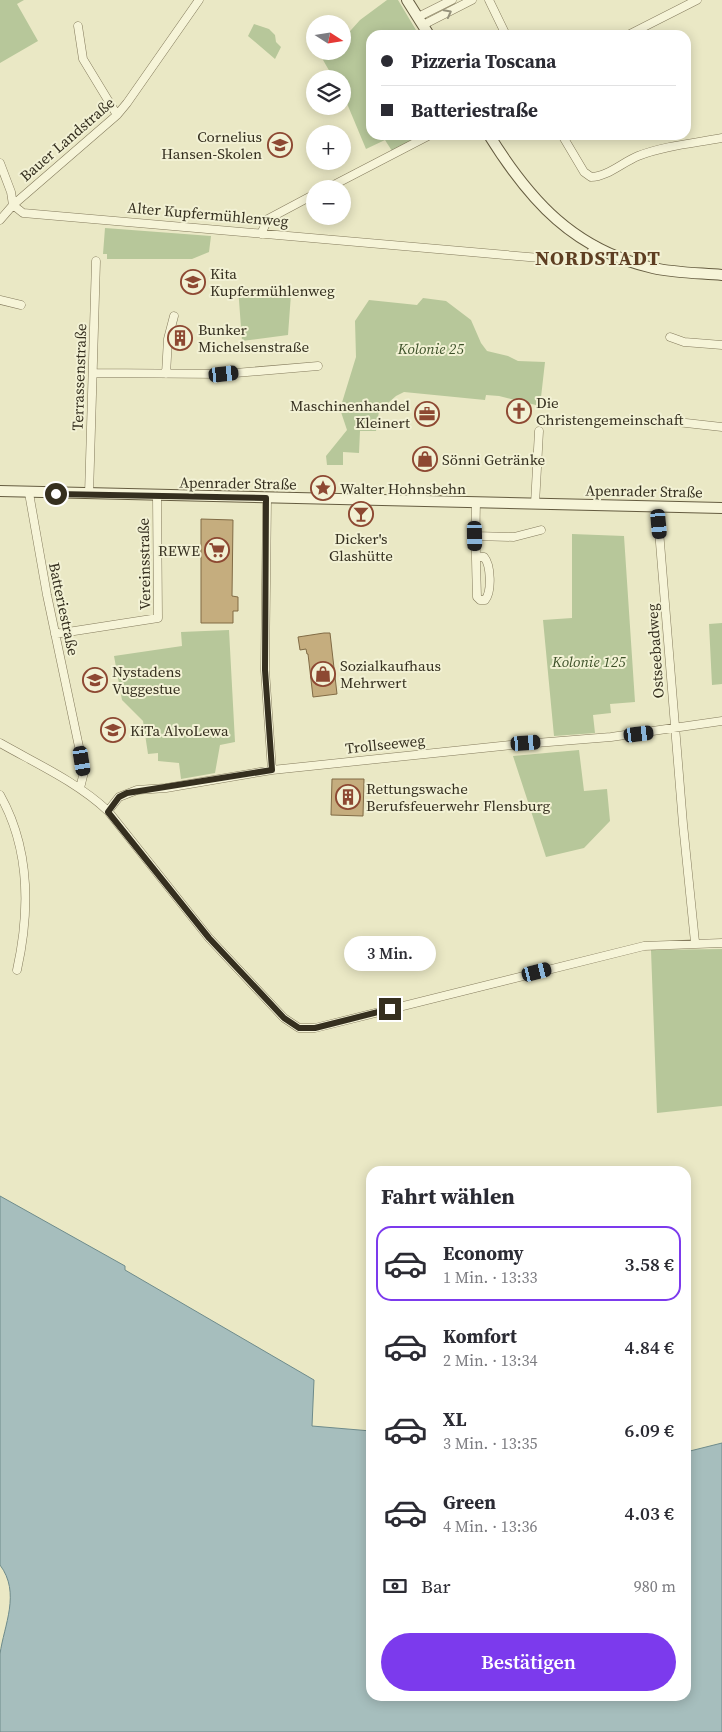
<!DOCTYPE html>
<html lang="de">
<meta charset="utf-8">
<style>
:root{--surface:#fff;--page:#f7f7f7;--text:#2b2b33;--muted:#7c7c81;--line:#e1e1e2;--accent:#7c3aed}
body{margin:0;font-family:"Source Serif 4",serif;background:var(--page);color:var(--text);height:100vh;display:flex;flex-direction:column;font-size:19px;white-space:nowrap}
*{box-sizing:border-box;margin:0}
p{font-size:16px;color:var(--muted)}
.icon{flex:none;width:28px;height:28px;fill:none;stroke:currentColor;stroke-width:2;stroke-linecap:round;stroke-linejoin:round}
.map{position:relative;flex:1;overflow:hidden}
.sheet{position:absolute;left:366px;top:1166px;width:325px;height:535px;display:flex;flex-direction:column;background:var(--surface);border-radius:15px;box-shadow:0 2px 12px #0003}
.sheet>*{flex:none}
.guide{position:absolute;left:366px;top:30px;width:325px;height:110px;border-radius:15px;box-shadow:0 2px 12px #0003;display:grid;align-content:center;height:110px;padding:0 15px;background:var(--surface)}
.needle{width:32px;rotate:102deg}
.controls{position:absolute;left:306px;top:15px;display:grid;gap:10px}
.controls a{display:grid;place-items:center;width:45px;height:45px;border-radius:50%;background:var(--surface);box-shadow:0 2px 12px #0003;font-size:25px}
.end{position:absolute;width:22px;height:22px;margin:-11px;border:6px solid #352f1f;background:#fff;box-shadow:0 0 0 2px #fff}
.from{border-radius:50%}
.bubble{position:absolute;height:35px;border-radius:18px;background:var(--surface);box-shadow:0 2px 12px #0003;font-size:16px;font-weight:600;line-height:35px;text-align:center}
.car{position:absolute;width:15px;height:30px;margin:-15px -8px;border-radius:6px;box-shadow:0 0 4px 1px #0007;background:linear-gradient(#222 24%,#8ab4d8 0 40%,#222 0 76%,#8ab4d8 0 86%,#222 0)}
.guide b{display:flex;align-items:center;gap:18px;height:48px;font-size:19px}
.guide b+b{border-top:1px solid var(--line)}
.guide i{width:12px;height:12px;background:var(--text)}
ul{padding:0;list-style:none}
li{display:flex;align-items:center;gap:15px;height:75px;margin:0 10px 8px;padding:0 5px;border:2px solid transparent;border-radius:15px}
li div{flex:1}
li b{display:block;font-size:19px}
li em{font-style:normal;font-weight:600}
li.selected{border-color:var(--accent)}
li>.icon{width:45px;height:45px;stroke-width:1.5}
h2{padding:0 15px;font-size:22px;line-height:60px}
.pay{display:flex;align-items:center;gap:12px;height:55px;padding:0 15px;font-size:19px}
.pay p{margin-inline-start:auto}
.button{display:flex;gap:10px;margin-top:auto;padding:10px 15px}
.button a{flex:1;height:58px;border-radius:30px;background:var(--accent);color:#fff;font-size:20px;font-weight:600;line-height:58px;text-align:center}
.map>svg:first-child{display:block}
</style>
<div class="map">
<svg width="722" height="1732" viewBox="0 0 722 1732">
<rect width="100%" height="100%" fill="#eae8c5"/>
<!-- green -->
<path fill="#b7c79a" d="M0,0H24L17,4L38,41L0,63Z
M387,0H398L419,35H371V135H423L392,151L385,140L366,149L343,94L342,79H334L323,60L331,51H342L343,39L360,20Z
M254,24L269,29L275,35L276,42L281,47L275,59L248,36Z
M105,228L211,236L209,252L192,259H107V254H103Z
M238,287L289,291L291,294L288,335L242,341Z
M423,298L446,301L471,320L481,343L487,351L508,356L518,361L545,362L540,406L499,396L486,395L485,400L404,392L396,396L379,411L376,431H360L359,453L343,452V465H327L326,456L347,430L340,409L356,357L355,321L369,300L417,305Z
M572,534L624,536L635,702L610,704L611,713L593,715L595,733L554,736L543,620L572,618Z
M722,623V684L712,685L709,624Z
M229,630L235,742L220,745L215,773L181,779L179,763L158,761V753L148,754L143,721L122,700L114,656L182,646L181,632Z
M579,750L584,791L607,789L610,821L584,848L546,857L513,756Z
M722,949V1106L657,1113L651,950Z"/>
<!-- water -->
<path fill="#a6bebd" stroke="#6e8b8b" d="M0,1196L125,1266V1270L314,1380L312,1426L371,1431V1696H686V1452L722,1443V1732H0C0,1707 0,1679 0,1654C4,1625 21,1593 0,1565Z"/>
<!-- building -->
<path fill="#c5ad7e" stroke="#816b45" d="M512,403L528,404L527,415L511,414Z
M201,519L233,520L232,596L238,597V611H233V623H201Z
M324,633H330L337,694L313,697L308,654H307L306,649L300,650L298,637Z
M332,779H364L363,816L331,815Z"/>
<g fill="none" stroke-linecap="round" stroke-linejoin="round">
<defs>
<path id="street" d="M489,0L506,35
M418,17L452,0
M423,25L472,0
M78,26L83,59L117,115
M628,35L697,0
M562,135L584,172L591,177C607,177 623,162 638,156C663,146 695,143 722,138
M0,163L11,192L13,205
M326,189L430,135
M13,205L23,213L540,258L582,259L588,256L596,246
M0,220L13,205L117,115L127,103L199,0
M261,234L268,219L315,194
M0,300L21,305
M670,337L684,342L722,345
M93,373L223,374L318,366
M166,374L168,339L174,316
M677,422L722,427
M29,493L47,595L82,761L84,772L80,788
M89,494L96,261
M267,498L265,670L272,770
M535,504L539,431
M657,506L683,824L695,942
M475,536L514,537L541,530
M476,556L484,557C491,565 492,592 485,600H480L477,597C476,565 475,534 476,503
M55,634L158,618L157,496
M0,743C37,764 77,782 108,811L209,938L284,1018L299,1028H315L644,946L722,943
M0,795C31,850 30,911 17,970
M108,811L119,797L137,790L166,788L272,770L511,745L611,737L722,721"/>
<path id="secondary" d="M407,0L429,35
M489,135C530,201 574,250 653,268C676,273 699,273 722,275
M0,491L722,508"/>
</defs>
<!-- street casing -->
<use href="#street" stroke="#847b5d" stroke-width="9"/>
<!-- secondary casing -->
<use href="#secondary" stroke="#655c40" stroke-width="12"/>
<!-- street -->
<use href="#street" stroke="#f6f4d8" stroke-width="8"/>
<!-- secondary -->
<use href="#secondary" stroke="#f6f4d8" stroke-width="10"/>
</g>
<!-- one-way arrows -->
<defs><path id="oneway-chevron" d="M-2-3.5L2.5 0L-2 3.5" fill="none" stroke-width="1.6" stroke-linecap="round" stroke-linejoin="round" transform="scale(1.25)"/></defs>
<use stroke="#96927c" href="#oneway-chevron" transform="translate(448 13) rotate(-28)"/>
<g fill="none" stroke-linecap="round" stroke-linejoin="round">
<!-- route -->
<path stroke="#352f1f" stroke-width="6" d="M56,494L266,498L265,670L272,770L127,793L119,797L108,812L209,938L284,1018L299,1028H315L390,1009"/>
</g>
<!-- icons -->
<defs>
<symbol id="school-ring" viewBox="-11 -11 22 22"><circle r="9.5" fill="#f2f1d4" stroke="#8d4832" stroke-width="1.5"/><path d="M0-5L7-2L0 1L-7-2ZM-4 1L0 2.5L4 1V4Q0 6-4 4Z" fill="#8d4832"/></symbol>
<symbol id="building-ring" viewBox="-11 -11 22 22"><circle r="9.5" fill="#f2f1d4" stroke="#8d4832" stroke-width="1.5"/><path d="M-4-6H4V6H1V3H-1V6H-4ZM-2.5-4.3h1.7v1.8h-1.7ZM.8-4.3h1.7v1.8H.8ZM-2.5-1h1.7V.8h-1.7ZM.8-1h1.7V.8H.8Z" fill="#8d4832"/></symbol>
<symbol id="church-ring" viewBox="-11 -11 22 22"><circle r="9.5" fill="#f2f1d4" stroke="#8d4832" stroke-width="1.5"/><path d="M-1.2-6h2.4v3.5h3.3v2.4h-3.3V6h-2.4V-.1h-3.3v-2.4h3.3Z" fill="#8d4832"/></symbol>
<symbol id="office-ring" viewBox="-11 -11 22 22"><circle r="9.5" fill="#f2f1d4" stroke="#8d4832" stroke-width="1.5"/><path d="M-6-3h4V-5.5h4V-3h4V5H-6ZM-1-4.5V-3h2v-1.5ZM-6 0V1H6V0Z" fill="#8d4832"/></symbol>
<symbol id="shop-ring" viewBox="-11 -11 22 22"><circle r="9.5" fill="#f2f1d4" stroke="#8d4832" stroke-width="1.5"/><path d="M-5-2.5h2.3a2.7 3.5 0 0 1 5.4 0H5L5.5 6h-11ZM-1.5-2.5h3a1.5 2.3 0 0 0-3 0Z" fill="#8d4832"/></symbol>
<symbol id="sight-ring" viewBox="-11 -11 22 22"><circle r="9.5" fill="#f2f1d4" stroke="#8d4832" stroke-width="1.5"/><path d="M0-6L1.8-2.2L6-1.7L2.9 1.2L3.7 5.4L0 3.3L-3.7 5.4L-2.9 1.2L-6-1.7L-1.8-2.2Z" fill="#8d4832"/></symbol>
<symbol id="bar-ring" viewBox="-11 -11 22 22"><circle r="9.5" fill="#f2f1d4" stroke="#8d4832" stroke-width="1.5"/><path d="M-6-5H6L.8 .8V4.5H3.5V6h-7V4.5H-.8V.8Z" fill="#8d4832"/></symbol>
<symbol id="supermarket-ring" viewBox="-11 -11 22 22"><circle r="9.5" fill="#f2f1d4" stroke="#8d4832" stroke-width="1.5"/><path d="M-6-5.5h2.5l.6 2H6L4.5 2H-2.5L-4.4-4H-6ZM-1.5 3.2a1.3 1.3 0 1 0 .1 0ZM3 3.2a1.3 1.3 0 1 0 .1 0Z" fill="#8d4832"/></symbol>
</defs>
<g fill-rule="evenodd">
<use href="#school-ring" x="266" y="131" width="28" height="28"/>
<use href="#school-ring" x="179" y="268" width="28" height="28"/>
<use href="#building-ring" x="166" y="324" width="28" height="28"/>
<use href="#church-ring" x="505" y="397" width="28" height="28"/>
<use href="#office-ring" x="413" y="400" width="28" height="28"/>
<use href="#shop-ring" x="411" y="445" width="28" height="28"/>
<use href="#sight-ring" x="309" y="474" width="28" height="28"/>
<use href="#bar-ring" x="347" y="500" width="28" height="28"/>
<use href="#supermarket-ring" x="203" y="536" width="28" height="28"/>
<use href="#shop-ring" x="309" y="660" width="28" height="28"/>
<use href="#school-ring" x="81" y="666" width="28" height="28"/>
<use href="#school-ring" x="99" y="716" width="28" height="28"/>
<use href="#building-ring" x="334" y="783" width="28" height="28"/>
</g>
<g text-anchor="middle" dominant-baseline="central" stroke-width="4" stroke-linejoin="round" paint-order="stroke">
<!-- poi labels -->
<g font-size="15" fill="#352f1f" stroke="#f2f1d4" text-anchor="start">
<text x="262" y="136" text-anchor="end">Cornelius<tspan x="262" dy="17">Hansen-Skolen</tspan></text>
<text x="210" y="273">Kita<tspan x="210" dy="17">Kupfermühlenweg</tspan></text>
<text x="198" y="329">Bunker<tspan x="198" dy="17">Michelsenstraße</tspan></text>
<text x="536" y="402">Die<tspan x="536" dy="17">Christengemeinschaft</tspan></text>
<text x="410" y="405" text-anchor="end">Maschinenhandel<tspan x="410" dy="17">Kleinert</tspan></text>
<text x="442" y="459">Sönni Getränke</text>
<text x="340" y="488">Walter Hohnsbehn</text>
<text x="361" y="538" text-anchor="middle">Dicker's<tspan x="361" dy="17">Glashütte</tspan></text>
<text x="200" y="550" text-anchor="end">REWE</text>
<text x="340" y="665">Sozialkaufhaus<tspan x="340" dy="17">Mehrwert</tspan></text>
<text x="112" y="671">Nystadens<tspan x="112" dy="17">Vuggestue</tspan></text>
<text x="130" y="730">KiTa AlvoLewa</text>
<text x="366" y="788">Rettungswache<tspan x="366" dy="17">Berufsfeuerwehr Flensburg</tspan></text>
</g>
<!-- street labels -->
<g font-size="15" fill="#352f1f" stroke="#f2f1d4">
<text transform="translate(67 139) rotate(-41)">Bauer Landstraße</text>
<text transform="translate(208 214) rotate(5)">Alter Kupfermühlenweg</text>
<text transform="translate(79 377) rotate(-88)">Terrassenstraße</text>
<text transform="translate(238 483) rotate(1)">Apenrader Straße</text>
<text transform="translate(644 491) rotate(1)">Apenrader Straße</text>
<text transform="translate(144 564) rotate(-91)">Vereinsstraße</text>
<text transform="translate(64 609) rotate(78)">Batteriestraße</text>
<text transform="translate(655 651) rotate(-94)">Ostseebadweg</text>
<text transform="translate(385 744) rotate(-6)">Trollseeweg</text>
</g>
<!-- park labels -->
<g font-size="15" font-style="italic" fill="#3c5028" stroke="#f2f1d4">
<text x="431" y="348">Kolonie 25</text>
<text x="589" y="661">Kolonie 125</text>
</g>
<!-- district labels -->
<g font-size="20" font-weight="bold" letter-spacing="1" fill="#5e3e22" stroke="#f2f1d4">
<text x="598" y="258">NORDSTADT</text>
</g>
</g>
</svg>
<div class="controls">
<a><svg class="needle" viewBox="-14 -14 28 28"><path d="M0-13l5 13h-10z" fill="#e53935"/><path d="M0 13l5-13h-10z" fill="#7c7c81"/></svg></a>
<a><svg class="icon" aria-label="layers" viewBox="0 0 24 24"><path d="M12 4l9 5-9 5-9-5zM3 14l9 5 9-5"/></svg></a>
<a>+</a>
<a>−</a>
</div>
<i class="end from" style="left:56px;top:494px"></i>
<i class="end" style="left:390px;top:1009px"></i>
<div class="bubble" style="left:344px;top:936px;width:92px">3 Min.</div>
<i class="car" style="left:224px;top:374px;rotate:84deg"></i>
<i class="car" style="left:659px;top:524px;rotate:175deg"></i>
<i class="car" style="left:475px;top:536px;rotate:179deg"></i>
<i class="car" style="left:639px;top:734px;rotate:83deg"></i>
<i class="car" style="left:526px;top:743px;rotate:86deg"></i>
<i class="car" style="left:82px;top:761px;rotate:171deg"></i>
<i class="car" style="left:537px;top:972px;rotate:76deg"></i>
<div class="guide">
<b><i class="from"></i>Pizzeria Toscana</b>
<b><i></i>Batteriestraße</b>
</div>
<section class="sheet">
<h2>Fahrt wählen</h2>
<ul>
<li class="selected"><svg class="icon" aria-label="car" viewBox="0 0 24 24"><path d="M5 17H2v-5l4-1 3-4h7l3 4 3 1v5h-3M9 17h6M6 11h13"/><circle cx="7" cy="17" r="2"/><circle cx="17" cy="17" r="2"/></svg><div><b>Economy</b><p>1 Min. · 13:33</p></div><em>3.58 €</em></li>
<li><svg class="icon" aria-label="car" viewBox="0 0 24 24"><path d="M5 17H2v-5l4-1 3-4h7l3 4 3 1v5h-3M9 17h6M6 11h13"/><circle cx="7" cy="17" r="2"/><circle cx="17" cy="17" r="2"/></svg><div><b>Komfort</b><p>2 Min. · 13:34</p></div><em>4.84 €</em></li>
<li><svg class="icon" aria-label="car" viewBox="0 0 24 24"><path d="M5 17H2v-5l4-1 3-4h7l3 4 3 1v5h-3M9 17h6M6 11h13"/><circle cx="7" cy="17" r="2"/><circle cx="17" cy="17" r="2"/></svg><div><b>XL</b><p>3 Min. · 13:35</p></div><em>6.09 €</em></li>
<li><svg class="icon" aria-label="car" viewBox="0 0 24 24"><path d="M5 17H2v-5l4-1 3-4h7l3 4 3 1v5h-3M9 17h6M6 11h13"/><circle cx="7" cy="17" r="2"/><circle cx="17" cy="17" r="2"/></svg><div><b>Green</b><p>4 Min. · 13:36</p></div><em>4.03 €</em></li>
</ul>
<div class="pay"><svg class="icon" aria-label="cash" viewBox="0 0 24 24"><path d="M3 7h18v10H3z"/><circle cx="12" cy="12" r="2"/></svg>Bar<p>980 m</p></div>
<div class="button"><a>Bestätigen</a></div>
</section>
</div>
